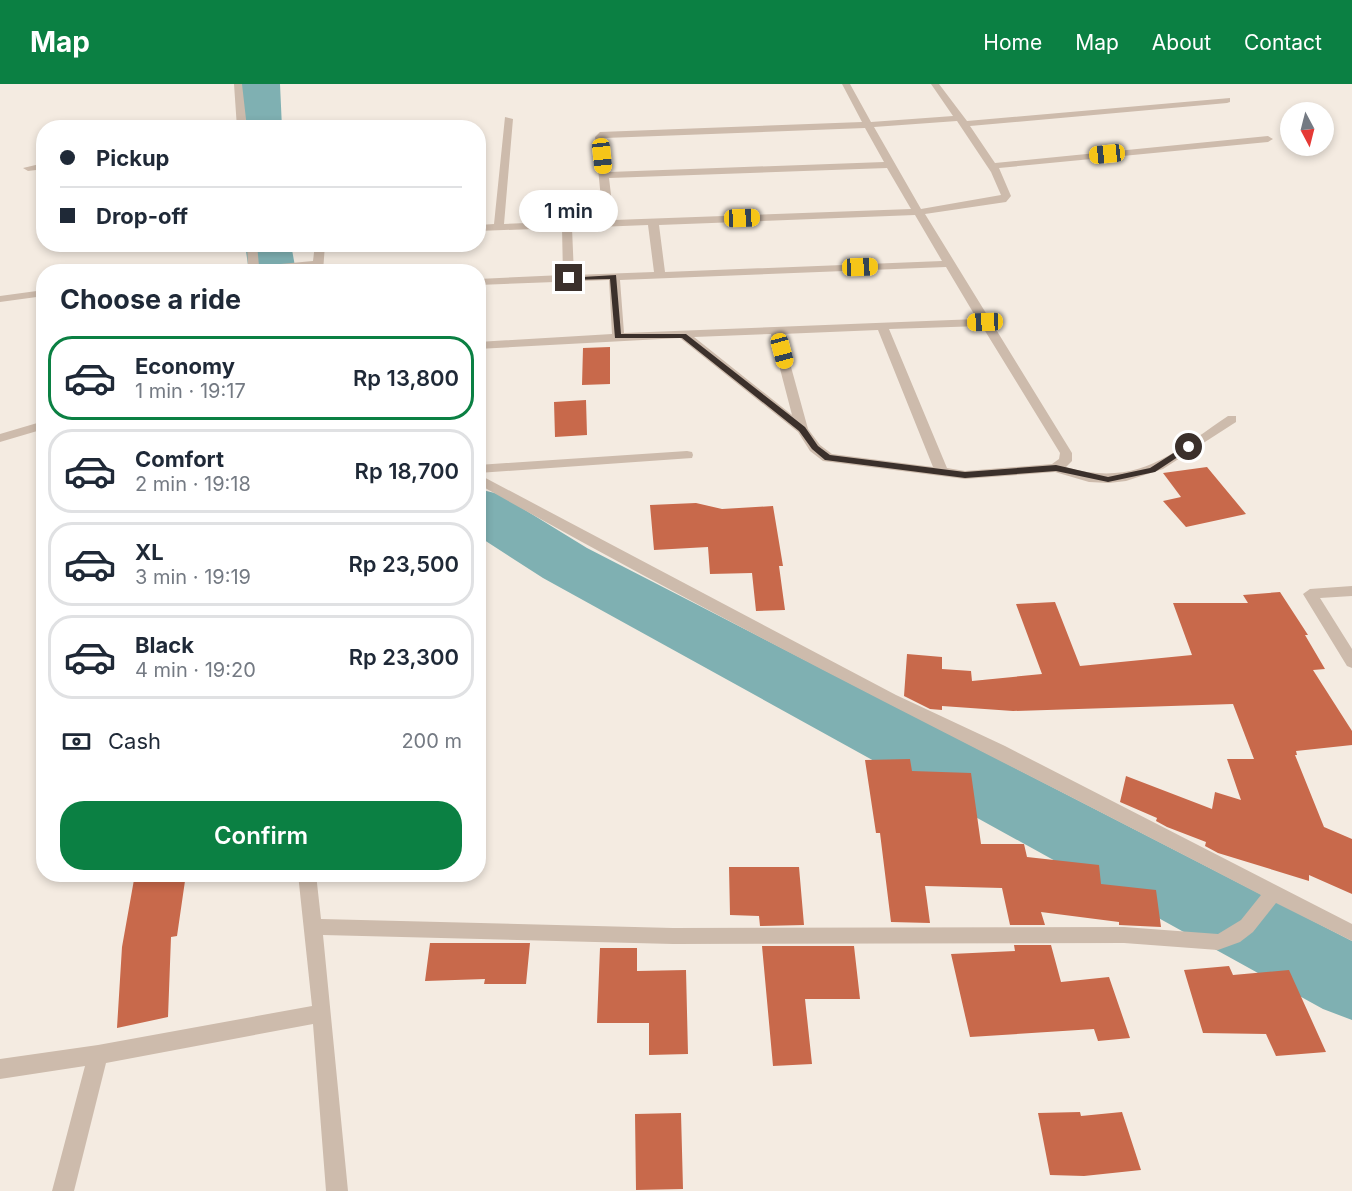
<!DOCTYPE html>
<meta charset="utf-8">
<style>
:root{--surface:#fff;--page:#f2f2f3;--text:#1f2937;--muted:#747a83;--line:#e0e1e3;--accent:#0b8043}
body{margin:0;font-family:Inter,sans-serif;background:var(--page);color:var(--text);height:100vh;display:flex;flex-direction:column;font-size:22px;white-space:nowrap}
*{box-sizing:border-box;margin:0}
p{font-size:20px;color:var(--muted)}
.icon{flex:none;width:33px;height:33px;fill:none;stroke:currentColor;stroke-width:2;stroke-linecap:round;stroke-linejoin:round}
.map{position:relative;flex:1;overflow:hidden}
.drawer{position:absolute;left:36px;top:180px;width:450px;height:618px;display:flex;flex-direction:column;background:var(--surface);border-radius:24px;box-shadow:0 3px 9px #0003}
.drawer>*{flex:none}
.top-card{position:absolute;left:36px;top:36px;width:450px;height:132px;border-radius:24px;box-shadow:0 3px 9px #0003;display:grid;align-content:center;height:132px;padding:0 24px;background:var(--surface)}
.needle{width:39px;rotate:173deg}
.controls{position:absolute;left:1280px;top:18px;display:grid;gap:12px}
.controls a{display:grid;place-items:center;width:54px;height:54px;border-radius:50%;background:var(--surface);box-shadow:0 3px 9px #0003;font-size:30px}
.end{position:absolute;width:27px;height:27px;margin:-14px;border:8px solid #3b302b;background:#fff;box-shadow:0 0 0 3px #fff}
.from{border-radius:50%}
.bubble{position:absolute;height:42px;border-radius:21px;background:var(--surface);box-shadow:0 3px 9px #0003;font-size:20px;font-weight:600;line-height:42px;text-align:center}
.car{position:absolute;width:18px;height:36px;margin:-18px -9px;border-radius:8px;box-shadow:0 0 4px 2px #0007;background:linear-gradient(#f5c518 24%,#345 0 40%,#f5c518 0 76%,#345 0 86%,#f5c518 0)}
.top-card b{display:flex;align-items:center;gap:21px;height:57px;font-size:22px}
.top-card b+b{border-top:2px solid var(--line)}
.top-card i{width:15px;height:15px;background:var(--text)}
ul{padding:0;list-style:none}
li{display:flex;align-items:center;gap:18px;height:84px;margin:0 12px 9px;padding:0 12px;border:3px solid var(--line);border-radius:24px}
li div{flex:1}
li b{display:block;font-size:22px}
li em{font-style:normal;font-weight:600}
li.selected{border-color:var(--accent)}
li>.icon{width:54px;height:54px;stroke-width:1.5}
h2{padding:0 24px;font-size:27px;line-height:72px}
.pay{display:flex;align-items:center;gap:15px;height:66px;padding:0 24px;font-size:22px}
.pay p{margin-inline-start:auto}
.action{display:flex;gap:12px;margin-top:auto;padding:12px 24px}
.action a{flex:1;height:69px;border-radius:24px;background:var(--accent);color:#fff;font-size:24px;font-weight:600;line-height:69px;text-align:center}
header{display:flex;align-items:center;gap:36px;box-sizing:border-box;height:84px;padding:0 30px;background:var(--accent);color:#fff}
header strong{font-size:28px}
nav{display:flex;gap:33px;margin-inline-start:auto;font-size:21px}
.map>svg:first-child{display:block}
</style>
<header>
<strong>Map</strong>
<nav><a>Home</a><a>Map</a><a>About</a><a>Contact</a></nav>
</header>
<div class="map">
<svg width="1352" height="1107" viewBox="0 0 1352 1107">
<rect width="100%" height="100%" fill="#f4ebe1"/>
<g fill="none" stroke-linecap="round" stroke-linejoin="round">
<!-- river -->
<path fill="#7fb0b2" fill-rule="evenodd" d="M242,0H280L282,44H242Z
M245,160H291L296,188H249Z
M478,405L499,410L587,464L1352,857V936L1323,925L543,494L478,452Z"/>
</g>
<!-- building -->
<path fill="#c8694b" d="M610,263V300L582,301L583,264Z
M586,316L587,351L555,353L554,318Z
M1207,383L1246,430L1186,443L1163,417L1181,413L1163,389Z
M696,419L722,425L773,422L783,482H779L785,526L756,527L752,489L710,490L708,463L654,466L650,421Z
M1280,508L1308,551H1305L1325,585L1313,586L1352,647V661L1296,667L1297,671H1295L1324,743L1352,755V810L1309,791V797L1218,769L1205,762L1206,758L1167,743L1156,737L1157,734L1120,718L1126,692L1212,725L1215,708L1241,716L1227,675H1254L1233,620L1013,627L942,622V626L930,625L904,612L907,570L942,573V585L971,587L972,597L1042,590L1016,520L1055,518L1080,582L1192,571L1173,519H1248L1243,511Z
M910,675L912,687L971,689L981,760H1024L1027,773L1099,781L1101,800L1156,806L1161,843L1119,841V838L1041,828L1045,841H1010L1002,804L925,802L930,839L891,838L880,749H876L865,676Z
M729,783H799L804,841L760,842L759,832L730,831Z
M135,790H186L177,852L171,853L168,933L117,944L122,863Z
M430,859H530L526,900H484L485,895L425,897Z
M1014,861H1051L1061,898L1109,893L1130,954L1098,957L1094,945L970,953L951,870L1015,867Z
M762,862H854L860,915H805L812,980L773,982Z
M600,864H637V887L686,886L688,970L649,971V939H597Z
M1229,882L1233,891L1289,886L1326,968L1276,972L1266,950L1203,949L1184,886Z
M1080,1028L1081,1032L1122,1028L1141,1086L1084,1092L1050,1091L1038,1029Z
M681,1029L683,1105L636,1106L635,1030Z"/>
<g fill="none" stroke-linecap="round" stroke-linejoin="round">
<!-- minor -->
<path fill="#cdbbac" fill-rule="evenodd" d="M234,0H242L247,44H237Z
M842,0H850L871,38L953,32L931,0H939L967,37L1230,14V18L1227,19L970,42L995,79L1268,52L1273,55L1268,58L999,84L1011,112L1006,118L925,130L1072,369V377L1066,383C1136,404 1172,370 1228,332H1236V338L1163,385L1126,397L1109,399L1089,398L1055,388L965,395L823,377L810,367L798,348L680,254L478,265V258L612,250L609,196L478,201V195L563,191L562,144L478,147V141L494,140L505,33L513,35L504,140L603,136L595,53L600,48L862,38ZM957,37L991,88L1001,111L921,125L874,43ZM865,44L884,78L609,88L605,54ZM887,84L911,125L614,136L609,94ZM915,131L942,177L665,188L659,141ZM648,141L654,188L574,191L572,144ZM946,183L977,235L624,249L620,196ZM982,242L1060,369L1059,375L1052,380L965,387L947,384L889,245ZM878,246L933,383L832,370L820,361L808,345L782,250ZM771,250L792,331L694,253Z
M44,79V85L28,87L23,84Z
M247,160H257L259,182L313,177L315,160H325L323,188H312V184L270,188H223L248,183Z
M44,206V212L0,218V212Z
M44,337V345L0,358V350Z
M687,367L692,368L693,371L692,374L478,389V381Z
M478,390L896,611L1005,662L1352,840V857L1276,819L1253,848L1240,858L1218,866L1124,859L673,860L323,851L348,1107H326L313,940L106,979L74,1107H52L85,982L0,995V975L98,961L312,922L298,790H316L321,835L673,844L1124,843L1218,850L1241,836L1261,811C1000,675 735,546 478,400Z
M1352,502V512L1320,514L1352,565V584L1347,582L1303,510L1310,505Z"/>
</g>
<!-- route -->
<path fill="#3b302b" d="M616,191L621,250H686L805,343L818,362L830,371L965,388L1056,381L1108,393L1150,384L1186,361L1193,363L1155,388L1108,398L1056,387L965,394L825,376L812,365L799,347L682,254H615L610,195L569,196L565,194Z"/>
</svg>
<div class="controls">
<a><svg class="needle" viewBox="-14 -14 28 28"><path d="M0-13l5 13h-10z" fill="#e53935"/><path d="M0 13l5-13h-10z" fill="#747a83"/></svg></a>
</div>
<i class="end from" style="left:1189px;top:363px"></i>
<i class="end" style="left:569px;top:194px"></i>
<div class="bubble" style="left:519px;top:106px;width:99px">1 min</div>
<i class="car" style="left:1107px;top:70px;rotate:264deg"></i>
<i class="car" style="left:602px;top:72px;rotate:174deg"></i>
<i class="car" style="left:742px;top:134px;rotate:88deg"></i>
<i class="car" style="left:860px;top:183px;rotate:88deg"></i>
<i class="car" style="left:985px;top:238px;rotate:268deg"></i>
<i class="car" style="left:782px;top:267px;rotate:165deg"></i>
<div class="top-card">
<b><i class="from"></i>Pickup</b>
<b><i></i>Drop-off</b>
</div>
<section class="drawer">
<h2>Choose a ride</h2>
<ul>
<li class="selected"><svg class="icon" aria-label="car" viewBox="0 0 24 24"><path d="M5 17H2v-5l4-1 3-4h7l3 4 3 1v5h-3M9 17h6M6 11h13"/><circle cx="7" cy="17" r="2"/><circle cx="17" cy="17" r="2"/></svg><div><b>Economy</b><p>1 min · 19:17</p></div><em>Rp 13,800</em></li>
<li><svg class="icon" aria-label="car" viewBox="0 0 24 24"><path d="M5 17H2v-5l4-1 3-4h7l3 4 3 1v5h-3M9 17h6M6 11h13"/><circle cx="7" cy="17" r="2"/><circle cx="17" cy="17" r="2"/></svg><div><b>Comfort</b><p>2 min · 19:18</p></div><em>Rp 18,700</em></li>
<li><svg class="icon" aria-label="car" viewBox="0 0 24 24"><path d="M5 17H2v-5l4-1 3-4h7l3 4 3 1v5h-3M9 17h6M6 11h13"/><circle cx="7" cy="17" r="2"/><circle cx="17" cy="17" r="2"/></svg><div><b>XL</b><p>3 min · 19:19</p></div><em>Rp 23,500</em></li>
<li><svg class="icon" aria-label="car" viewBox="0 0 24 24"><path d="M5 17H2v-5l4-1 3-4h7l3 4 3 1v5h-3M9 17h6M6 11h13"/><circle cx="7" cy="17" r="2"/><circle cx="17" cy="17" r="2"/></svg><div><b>Black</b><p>4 min · 19:20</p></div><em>Rp 23,300</em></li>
</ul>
<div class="pay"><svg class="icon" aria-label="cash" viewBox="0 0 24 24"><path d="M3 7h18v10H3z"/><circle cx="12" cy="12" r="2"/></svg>Cash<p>200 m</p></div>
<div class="action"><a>Confirm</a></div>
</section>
</div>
